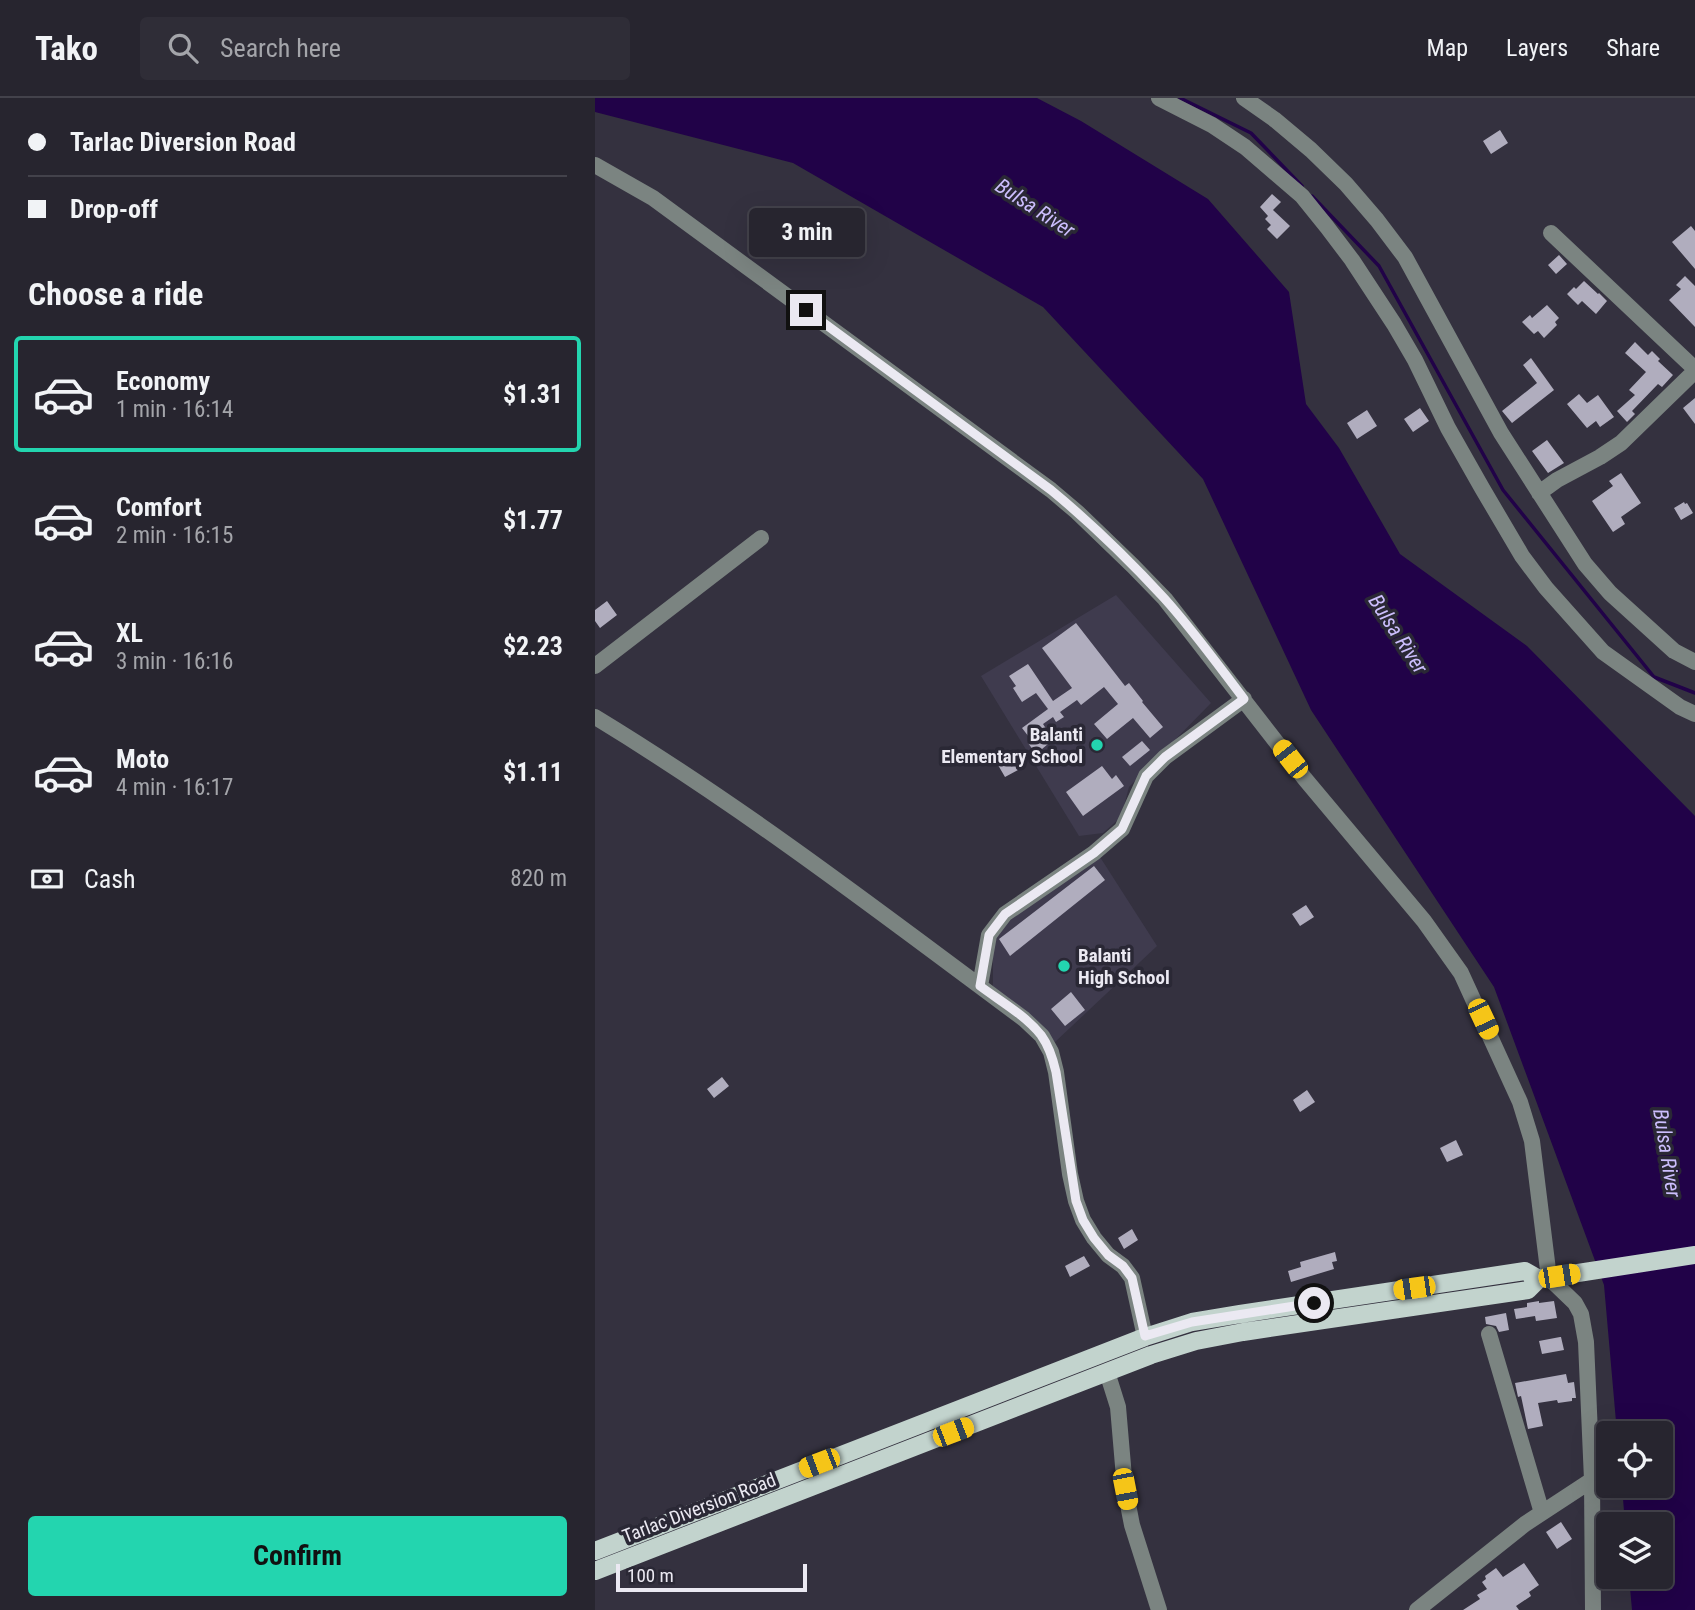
<!DOCTYPE html>
<meta charset="utf-8">
<style>
:root{--surface:#27252f;--page:#2f2d37;--text:#f1f3f6;--muted:#a4a5aa;--line:#43424b;--accent:#23d5af}
body{margin:0;font-family:"Roboto Condensed",sans-serif;background:var(--page);color:var(--text);height:100vh;display:flex;flex-direction:column;font-size:26px;white-space:nowrap}
*{box-sizing:border-box;margin:0}
p{font-size:23px;color:var(--muted)}
.icon{flex:none;width:38px;height:38px;fill:none;stroke:currentColor;stroke-width:2;stroke-linecap:round;stroke-linejoin:round}
.map{position:relative;flex:1;overflow:hidden}
.side{display:flex;flex-direction:column;background:var(--surface);width:595px}
.side>*{flex:none}
.guide{display:grid;align-content:center;height:154px;padding:0 28px;background:var(--surface)}
.buttons{position:absolute;left:1001px;top:1323px;display:grid;gap:14px}
.buttons a{display:grid;place-items:center;width:77px;height:77px;border-radius:7px;background:var(--surface);box-shadow:0 7px 28px #0002,0 0 0 2px var(--line);font-size:35px}
.scale{position:absolute;left:21px;bottom:18px;width:191px;box-sizing:border-box;padding-left:7px;border:4px solid #ebe9f2;border-top:0;font-size:19px;line-height:24px;white-space:nowrap;color:#ebe9f2;-webkit-text-stroke:5px #2a2835;paint-order:stroke}
.end{position:absolute;width:32px;height:32px;margin:-16px;border:9px solid #ebe9f2;background:#111;box-shadow:0 0 0 4px #111}
.from{border-radius:50%}
.bubble{position:absolute;height:49px;border-radius:7px;background:var(--surface);box-shadow:0 7px 28px #0002,0 0 0 2px var(--line);font-size:23px;font-weight:700;line-height:49px;text-align:center}
.car{position:absolute;width:21px;height:42px;margin:-21px -10px;border-radius:9px;box-shadow:0 0 5px 2px #0007;background:linear-gradient(#f5c518 24%,#345 0 40%,#f5c518 0 76%,#345 0 86%,#f5c518 0)}
.guide b{display:flex;align-items:center;gap:24px;height:66px;font-size:26px}
.guide b+b{border-top:2px solid var(--line)}
.guide i{width:18px;height:18px;background:var(--text)}
ul{padding:0;list-style:none}
li{display:flex;align-items:center;gap:21px;height:116px;margin:0 14px 10px;padding:0 14px;border:4px solid transparent;border-radius:7px}
li div{flex:1}
li b{display:block;font-size:26px}
li em{font-style:normal;font-weight:700}
li.active{border-color:var(--accent)}
li>.icon{width:63px;height:63px;stroke-width:1.5}
h2{padding:0 28px;font-size:32px;line-height:84px}
.pay{display:flex;align-items:center;gap:18px;height:77px;padding:0 28px;font-size:26px}
.pay p{margin-inline-start:auto}
.cta{display:flex;gap:14px;margin-top:auto;padding:14px 28px}
.cta a{flex:1;height:80px;border-radius:7px;background:var(--accent);color:#111;font-size:28px;font-weight:700;line-height:80px;text-align:center}
header{display:flex;align-items:center;gap:42px;box-sizing:border-box;height:98px;padding:0 35px;background:var(--surface);border-bottom:2px solid var(--line)}
header strong{font-size:33px}
nav{display:flex;gap:38px;margin-inline-start:auto;font-size:24px}
.search{width:490px;height:63px;background:var(--page);display:flex;align-items:center;gap:18px;box-sizing:border-box;padding:0 24px;border-radius:7px;color:var(--muted);font-size:26px}
main{display:flex;flex:1;min-height:0}
.map>svg:first-child{display:block}
</style>
<header>
<strong>Tako</strong>
<div class="search"><svg class="icon" aria-label="search" viewBox="0 0 24 24"><circle cx="10" cy="10" r="6"/><path d="M15 15l6 6"/></svg>Search here</div>
<nav><a>Map</a><a>Layers</a><a>Share</a></nav>
</header>
<main>
<section class="side">
<div class="guide">
<b><i class="from"></i>Tarlac Diversion Road</b>
<b><i></i>Drop-off</b>
</div>
<h2>Choose a ride</h2>
<ul>
<li class="active"><svg class="icon" aria-label="car" viewBox="0 0 24 24"><path d="M5 17H2v-5l4-1 3-4h7l3 4 3 1v5h-3M9 17h6M6 11h13"/><circle cx="7" cy="17" r="2"/><circle cx="17" cy="17" r="2"/></svg><div><b>Economy</b><p>1 min · 16:14</p></div><em>$1.31</em></li>
<li><svg class="icon" aria-label="car" viewBox="0 0 24 24"><path d="M5 17H2v-5l4-1 3-4h7l3 4 3 1v5h-3M9 17h6M6 11h13"/><circle cx="7" cy="17" r="2"/><circle cx="17" cy="17" r="2"/></svg><div><b>Comfort</b><p>2 min · 16:15</p></div><em>$1.77</em></li>
<li><svg class="icon" aria-label="car" viewBox="0 0 24 24"><path d="M5 17H2v-5l4-1 3-4h7l3 4 3 1v5h-3M9 17h6M6 11h13"/><circle cx="7" cy="17" r="2"/><circle cx="17" cy="17" r="2"/></svg><div><b>XL</b><p>3 min · 16:16</p></div><em>$2.23</em></li>
<li><svg class="icon" aria-label="car" viewBox="0 0 24 24"><path d="M5 17H2v-5l4-1 3-4h7l3 4 3 1v5h-3M9 17h6M6 11h13"/><circle cx="7" cy="17" r="2"/><circle cx="17" cy="17" r="2"/></svg><div><b>Moto</b><p>4 min · 16:17</p></div><em>$1.11</em></li>
</ul>
<div class="pay"><svg class="icon" aria-label="cash" viewBox="0 0 24 24"><path d="M3 7h18v10H3z"/><circle cx="12" cy="12" r="2"/></svg>Cash<p>820 m</p></div>
<div class="cta"><a>Confirm</a></div>
</section>
<div class="map">
<svg width="1100" height="1512" viewBox="0 0 1100 1512">
<rect width="100%" height="100%" fill="#34313f"/>
<!-- built -->
<path fill="#3f3b4e" d="M521,497L616,605L534,689L526,719L508,735L484,738L386,578Z
M505,759L562,848L460,944L398,888V841L411,825Z"/>
<!-- water -->
<path fill="#210248" d="M0,0H442L486,23L613,101L694,194L711,306L744,350L805,456L932,548L1100,718V1512H1037L1034,1479H1066V1426H1030L1027,1388H1066V1335H1022L1009,1187L899,889L716,612L608,381L448,209L198,65L0,14Z"/>
<g fill="none" stroke-linecap="round" stroke-linejoin="round">
<!-- stream -->
<path stroke="#210248" stroke-width="3.5" d="M585,0L656,35L707,88
M717,98L784,168L908,392L1059,579L1100,595"/>
</g>
<!-- building -->
<path fill="#b0adbe" d="M905,32L913,45L896,56L888,43Z
M677,96L686,104L678,112L695,128L682,141L672,131L676,127L670,121L673,118L665,109Z
M1096,128L1100,133V171L1077,144Z
M964,157L972,166L961,176L953,167Z
M1090,178L1100,188V229L1074,202L1086,191L1081,187Z
M989,183L1003,196L1004,195L1012,203L1001,216L987,203L983,207L972,196L979,189L981,191Z
M952,207L964,220L960,224L962,227L949,240L943,233L939,236L927,224L935,217L937,220Z
M1040,244L1053,257L1057,253L1065,261L1063,263L1078,277L1067,289L1063,286L1037,313L1040,316L1032,324L1022,313L1040,297L1034,292L1051,274L1030,255Z
M936,260L959,292L917,325L907,313L942,285L928,267Z
M984,296L992,305L1003,297L1019,319L1005,329L1001,323L992,330L972,306Z
M1100,300V326L1088,310Z
M825,310L834,323L818,334L809,321Z
M772,312L782,328L762,341L752,325Z
M952,342L969,365L953,375L937,353Z
M1026,375L1046,405L1026,419L1030,426L1018,434L997,403L1018,388L1014,383Z
M1089,404L1090,406L1092,405L1098,415L1086,422L1079,410Z
M12,503L22,517L5,530L0,523V512Z
M481,525L530,588L534,585L548,603L547,604L568,629L555,640L538,620L512,641L499,626L523,606L509,589L486,607L482,602L465,614L469,619L461,624L458,619L448,626L455,637L449,641L453,646L441,656L433,645L437,643L427,630L453,611L441,595L427,604L418,590L421,588L414,578L433,566L458,603L477,590L447,550Z
M547,643L555,652L535,668L527,659Z
M416,659L423,672L410,679L403,667Z
M507,668L517,681L521,677L529,688L488,718L471,694Z
M499,768L510,782L415,858L404,841Z
M711,807L719,819L705,828L697,816Z
M476,894L490,912L470,928L456,911Z
M127,979L134,988L119,1000L112,991Z
M712,992L720,1004L705,1014L698,1002Z
M861,1042L868,1057L852,1064L845,1050Z
M537,1131L543,1142L529,1151L523,1140Z
M740,1154L742,1163L737,1164L739,1171L696,1184L693,1173L706,1169L705,1164Z
M489,1158L495,1168L475,1179L470,1168Z
M944,1203V1205L959,1203L962,1220L941,1223L940,1218L921,1221L919,1211L932,1209V1205Z
M911,1215L914,1232L904,1234L901,1228L891,1226L890,1219Z
M965,1239H966L969,1252L947,1256L944,1243Z
M971,1276L973,1285L979,1284L981,1300H977V1303L963,1305L962,1302L943,1305L948,1328L933,1331L926,1298L923,1299L920,1285Z
M966,1424L977,1441L962,1451L951,1434Z
M929,1465L944,1487L934,1494L936,1498L921,1508L924,1512H868L885,1501L882,1497L892,1491L887,1484L891,1481L890,1478L901,1470L908,1479Z"/>
<g fill="none" stroke-linecap="round" stroke-linejoin="round">
<!-- minor -->
<path stroke="#7b8481" stroke-width="16" d="M564,0L617,27L650,49L707,98L732,129L757,162L799,226L820,262L853,330L887,390L927,458L951,490L1008,554L1085,609L1100,616
M649,0L679,21L716,52L751,86L782,122L810,159L906,335L990,466L1015,495L1079,553L1100,564
M0,67L58,100L456,392L482,414L538,468L570,501L710,681L829,823L866,875L925,1004L937,1043L954,1180L980,1205L986,1216L991,1244L997,1382L998,1512
M956,135L1100,271
M944,395L962,382L1005,359L1026,345L1100,273
M0,568L166,440
M0,619C150,710 289,817 429,921L447,938L456,954L461,974L475,1076L481,1103L488,1122L499,1140L513,1157L528,1168L537,1180L550,1239
M385,888L394,837L410,816L499,755L527,731L551,678L570,659L649,601
M894,1236L947,1415
M512,1274L523,1309L530,1391L537,1427L564,1512
M822,1512L930,1426L997,1382"/>
<!-- major -->
<path stroke="#c2d3cd" stroke-width="18" d="M0,1453L550,1239L597,1224L645,1216L930,1173L944,1181
M0,1473L556,1257L601,1243L648,1234L933,1192L944,1181L1100,1157"/>
</g>
<g fill="none" stroke-linecap="round" stroke-linejoin="round">
<!-- route -->
<path stroke="#ebe9f2" stroke-width="9" d="M211,212L456,392C496,425 534,462 569,500C598,532 623,567 649,601L570,659L551,678L527,731L499,755L410,816L394,837L385,888C405,903 430,917 446,937C454,948 458,961 461,974L481,1103L488,1122L499,1140L513,1157L528,1168L537,1180L550,1238L597,1224L719,1205"/>
</g>
<!-- markers -->
<g fill="#23d5af" stroke="#2a2835" stroke-width="2.5">
<circle cx="502" cy="647" r="7"/>
<circle cx="469" cy="868" r="7"/>
</g>
<g text-anchor="middle" dominant-baseline="central" stroke-width="7" stroke-linejoin="round" paint-order="stroke">
<!-- poi labels -->
<g font-size="19" font-weight="bold" fill="#ebe9f2" stroke="#2a2835" text-anchor="end">
<text x="488" y="636">Balanti<tspan x="488" dy="22">Elementary School</tspan></text>
<text x="483" y="857" text-anchor="start">Balanti<tspan x="483" dy="22">High School</tspan></text>
</g>
<!-- street labels -->
<g font-size="19" fill="#ebe9f2" stroke="#2a2835">
<text transform="translate(104 1410) rotate(-21)">Tarlac Diversion Road</text>
</g>
<!-- water labels -->
<g font-size="21" font-style="italic" fill="#ccbefd" stroke="#2a2835">
<text transform="translate(440 110) rotate(33)">Bulsa River</text>
<text transform="translate(803 536) rotate(57)">Bulsa River</text>
<text transform="translate(1072 1055) rotate(81)">Bulsa River</text>
</g>
</g>
</svg>
<div class="buttons">
<a><svg class="icon" aria-label="locate" viewBox="0 0 24 24"><circle cx="12" cy="12" r="6"/><path d="M12 2v4M12 18v4M2 12h4M18 12h4"/></svg></a>
<a><svg class="icon" aria-label="layers" viewBox="0 0 24 24"><path d="M12 4l9 5-9 5-9-5zM3 14l9 5 9-5"/></svg></a>
</div>
<div class="scale">100 m</div>
<i class="end from" style="left:719px;top:1205px"></i>
<i class="end" style="left:211px;top:212px"></i>
<div class="bubble" style="left:154px;top:110px;width:116px">3 min</div>
<i class="car" style="left:695px;top:661px;rotate:322deg"></i>
<i class="car" style="left:888px;top:921px;rotate:155deg"></i>
<i class="car" style="left:964px;top:1178px;rotate:81deg"></i>
<i class="car" style="left:819px;top:1190px;rotate:262deg"></i>
<i class="car" style="left:358px;top:1334px;rotate:69deg"></i>
<i class="car" style="left:224px;top:1365px;rotate:249deg"></i>
<i class="car" style="left:530px;top:1391px;rotate:169deg"></i>
</div>
</main>
